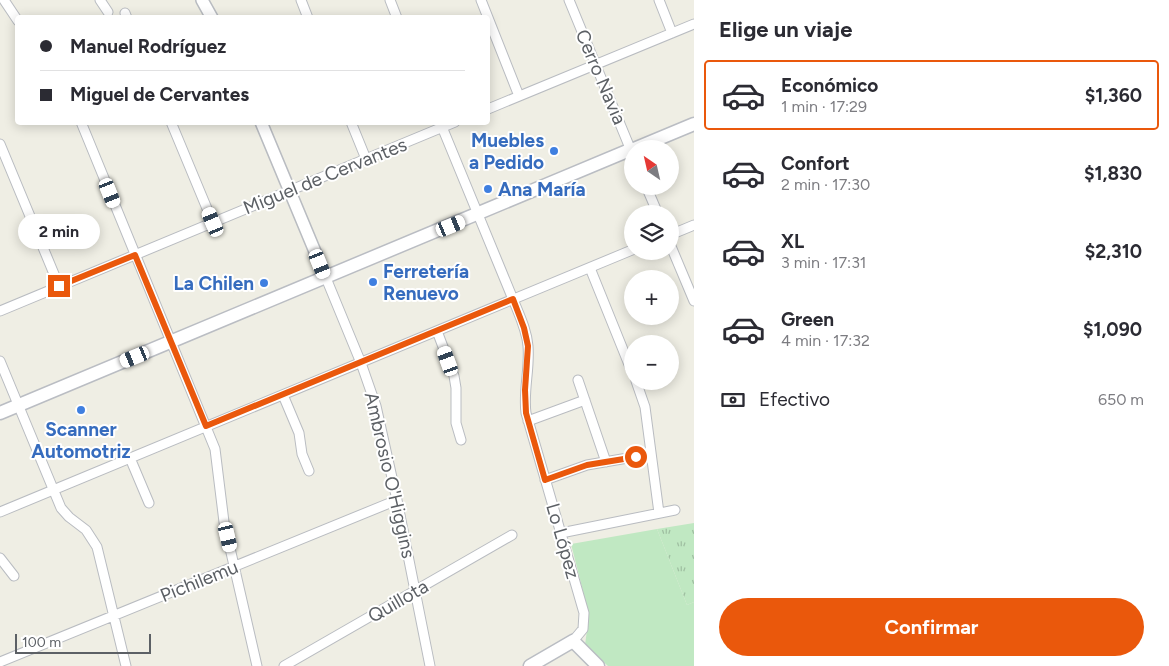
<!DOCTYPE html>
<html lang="es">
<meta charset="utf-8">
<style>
:root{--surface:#fff;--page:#f7f7f7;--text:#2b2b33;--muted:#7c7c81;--line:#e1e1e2;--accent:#ea580c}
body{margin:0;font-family:Figtree,sans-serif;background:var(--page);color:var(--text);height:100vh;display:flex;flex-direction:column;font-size:19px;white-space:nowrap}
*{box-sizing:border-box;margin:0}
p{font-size:16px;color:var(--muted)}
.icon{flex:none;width:28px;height:28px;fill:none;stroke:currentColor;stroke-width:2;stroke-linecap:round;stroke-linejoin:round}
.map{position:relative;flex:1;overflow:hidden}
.drawer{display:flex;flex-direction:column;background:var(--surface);width:475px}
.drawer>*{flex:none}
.hud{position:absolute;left:15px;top:15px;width:475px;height:110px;border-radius:5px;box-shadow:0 2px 12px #0003;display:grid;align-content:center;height:110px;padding:0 25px;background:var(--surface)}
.needle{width:32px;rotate:326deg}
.fabs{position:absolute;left:624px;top:140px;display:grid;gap:10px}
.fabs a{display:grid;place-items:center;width:55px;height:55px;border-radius:50%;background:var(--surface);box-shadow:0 2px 12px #0003;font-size:25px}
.scale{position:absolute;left:15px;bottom:12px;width:136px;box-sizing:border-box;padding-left:5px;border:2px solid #5c6065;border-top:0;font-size:14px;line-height:18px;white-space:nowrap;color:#5c6065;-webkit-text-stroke:4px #fff;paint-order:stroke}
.end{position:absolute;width:22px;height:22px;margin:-11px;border:6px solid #ea580c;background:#fff;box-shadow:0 0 0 2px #fff}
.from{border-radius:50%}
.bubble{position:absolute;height:35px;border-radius:18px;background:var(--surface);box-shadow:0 2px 12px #0003;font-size:16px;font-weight:700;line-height:35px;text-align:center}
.car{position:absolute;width:15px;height:30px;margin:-15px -8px;border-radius:6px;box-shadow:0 0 4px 1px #0007;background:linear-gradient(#fff 24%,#345 0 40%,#fff 0 76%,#345 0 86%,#fff 0)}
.hud b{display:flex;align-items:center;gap:18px;height:48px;font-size:19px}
.hud b+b{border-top:1px solid var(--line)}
.hud i{width:12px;height:12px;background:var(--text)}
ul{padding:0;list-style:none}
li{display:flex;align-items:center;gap:15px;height:70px;margin:0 10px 8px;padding:0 15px;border:2px solid transparent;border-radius:5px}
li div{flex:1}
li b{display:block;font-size:19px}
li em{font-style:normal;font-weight:700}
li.active{border-color:var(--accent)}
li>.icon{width:45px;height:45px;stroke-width:1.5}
h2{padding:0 25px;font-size:22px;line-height:60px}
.pay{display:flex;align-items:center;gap:12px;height:55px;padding:0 25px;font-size:19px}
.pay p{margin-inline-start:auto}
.action{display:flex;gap:10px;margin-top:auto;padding:10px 25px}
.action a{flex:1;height:58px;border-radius:30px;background:var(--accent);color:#fff;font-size:20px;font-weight:700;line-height:58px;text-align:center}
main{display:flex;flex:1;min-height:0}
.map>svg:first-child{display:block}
</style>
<main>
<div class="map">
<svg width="694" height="666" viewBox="0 0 694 666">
<defs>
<pattern id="grass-tufts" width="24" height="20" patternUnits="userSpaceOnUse" patternTransform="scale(1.25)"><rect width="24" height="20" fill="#c0e8c2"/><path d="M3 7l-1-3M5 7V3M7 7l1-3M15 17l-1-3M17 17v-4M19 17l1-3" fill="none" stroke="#9fbfa1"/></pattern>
</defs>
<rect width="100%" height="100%" fill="#efeee4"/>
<!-- grass -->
<path fill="url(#grass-tufts)" d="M694,523V602L687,605L657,529Z"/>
<!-- park -->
<path fill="#c0e8c2" d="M657,529L687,605L694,602V666H608L585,645L589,615L571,544Z"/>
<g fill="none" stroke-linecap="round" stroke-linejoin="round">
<defs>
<path id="minor" d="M4,0L18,21
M100,0L108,12
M301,0L308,18
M390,0L397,18
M481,0L519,96
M569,0L632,153
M659,0L672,33
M125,13L127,18
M488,109L694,24
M81,122L215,449L224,522L257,666
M171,122L213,223
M351,122L366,159
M440,122L517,309C522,321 527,333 528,346C530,369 523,391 526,413L584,613L583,629L573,641
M0,144L59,286
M646,186L658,214
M670,235L694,225
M670,244L694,301
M590,268L632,372
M326,278L361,363L376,406L397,500L430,666
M0,311L455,122
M437,331L454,376L456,388V423L461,440
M0,361L61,508L69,517L86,530L97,547L126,666
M578,380L606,462
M636,381L645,407L659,513
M283,395L299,433L302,454L309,471
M528,421L585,400
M130,458L149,503
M545,480L587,465L651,454
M0,512L632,250
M561,533L675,510
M0,558L14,576
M0,662L397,500
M284,666L512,535"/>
<path id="tertiary" d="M202,0L212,18
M261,122L326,278"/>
<path id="secondary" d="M634,149L694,124
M0,413L632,149
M530,666L573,641L598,666"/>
</defs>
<!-- minor casing -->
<use href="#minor" stroke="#b9bcc1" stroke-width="11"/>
<!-- tertiary casing -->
<use href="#tertiary" stroke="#b9bcc1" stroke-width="14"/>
<!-- secondary casing -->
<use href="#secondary" stroke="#babdc3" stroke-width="15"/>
<!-- minor -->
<use href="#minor" stroke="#fff" stroke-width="9"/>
<!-- tertiary -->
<use href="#tertiary" stroke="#fff" stroke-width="11"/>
<!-- secondary -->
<use href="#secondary" stroke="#fff" stroke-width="12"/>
</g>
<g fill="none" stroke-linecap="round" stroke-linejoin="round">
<!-- route -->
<path stroke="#ea580c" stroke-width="6" d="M59,286L135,255L206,426L513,299L524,328L528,346L525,390L526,413L545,480L587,465L636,457"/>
</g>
<!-- markers -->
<g fill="#3f7fe0" stroke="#fff" stroke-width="2">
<circle cx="554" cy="151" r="5"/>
<circle cx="488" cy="189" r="5"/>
<circle cx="373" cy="282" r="5"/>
<circle cx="264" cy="283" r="5"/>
<circle cx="81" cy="410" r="5"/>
</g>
<g text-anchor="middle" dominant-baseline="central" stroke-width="4" stroke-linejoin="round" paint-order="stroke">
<!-- street labels -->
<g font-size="19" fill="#5c6065" stroke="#fff">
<text transform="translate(601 77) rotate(67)">Cerro Navia</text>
<text transform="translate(325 176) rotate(-22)">Miguel de Cervantes</text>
<text transform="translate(390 475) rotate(77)">Ambrosio O'Higgins</text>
<text transform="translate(563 541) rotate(74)">Lo López</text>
<text transform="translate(199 581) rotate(-22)">Pichilemu</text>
<text transform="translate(398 601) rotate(-30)">Quillota</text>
</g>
<!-- shop labels -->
<g font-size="19" font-weight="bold" fill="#366cbe" stroke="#fff" text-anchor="end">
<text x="544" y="140">Muebles<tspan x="544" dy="22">a Pedido</tspan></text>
<text x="498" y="189" text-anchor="start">Ana María</text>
<text x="383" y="271" text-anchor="start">Ferretería<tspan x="383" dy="22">Renuevo</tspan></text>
<text x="254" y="283">La Chilen</text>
<text x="81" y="429" text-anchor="middle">Scanner<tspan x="81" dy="22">Automotriz</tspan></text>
</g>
</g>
</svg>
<div class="fabs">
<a><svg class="needle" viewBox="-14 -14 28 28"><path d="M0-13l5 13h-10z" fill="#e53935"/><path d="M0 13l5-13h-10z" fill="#7c7c81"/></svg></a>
<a><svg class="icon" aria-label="layers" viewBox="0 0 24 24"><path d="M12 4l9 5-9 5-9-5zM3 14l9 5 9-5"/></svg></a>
<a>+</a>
<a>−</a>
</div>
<div class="scale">100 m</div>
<i class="end from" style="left:636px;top:457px"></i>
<i class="end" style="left:59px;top:286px"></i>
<div class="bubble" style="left:18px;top:214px;width:82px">2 min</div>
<i class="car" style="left:110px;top:193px;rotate:158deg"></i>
<i class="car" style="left:213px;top:222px;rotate:337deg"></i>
<i class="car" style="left:451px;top:226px;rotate:68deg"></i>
<i class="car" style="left:320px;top:264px;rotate:158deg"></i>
<i class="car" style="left:135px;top:357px;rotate:248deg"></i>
<i class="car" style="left:448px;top:361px;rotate:340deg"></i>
<i class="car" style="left:228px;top:537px;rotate:167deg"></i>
<div class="hud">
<b><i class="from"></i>Manuel Rodríguez</b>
<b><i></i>Miguel de Cervantes</b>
</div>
</div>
<section class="drawer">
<h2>Elige un viaje</h2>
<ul>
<li class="active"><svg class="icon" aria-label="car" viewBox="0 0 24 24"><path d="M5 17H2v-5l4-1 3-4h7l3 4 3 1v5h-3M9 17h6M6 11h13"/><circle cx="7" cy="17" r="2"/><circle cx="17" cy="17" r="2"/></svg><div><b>Económico</b><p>1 min · 17:29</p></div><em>$1,360</em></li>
<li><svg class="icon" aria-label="car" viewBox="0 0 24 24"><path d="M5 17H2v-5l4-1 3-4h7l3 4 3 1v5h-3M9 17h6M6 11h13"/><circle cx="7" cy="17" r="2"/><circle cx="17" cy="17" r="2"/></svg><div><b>Confort</b><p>2 min · 17:30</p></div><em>$1,830</em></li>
<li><svg class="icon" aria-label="car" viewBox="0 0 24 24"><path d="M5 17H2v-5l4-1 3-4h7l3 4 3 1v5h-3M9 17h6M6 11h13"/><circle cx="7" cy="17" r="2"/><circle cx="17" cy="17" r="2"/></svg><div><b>XL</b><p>3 min · 17:31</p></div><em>$2,310</em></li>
<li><svg class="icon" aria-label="car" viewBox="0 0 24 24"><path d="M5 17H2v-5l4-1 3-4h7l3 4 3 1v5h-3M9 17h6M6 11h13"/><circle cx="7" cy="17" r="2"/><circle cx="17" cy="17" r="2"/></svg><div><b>Green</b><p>4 min · 17:32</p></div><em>$1,090</em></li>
</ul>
<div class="pay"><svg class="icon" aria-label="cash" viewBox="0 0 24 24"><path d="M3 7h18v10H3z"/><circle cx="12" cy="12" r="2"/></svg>Efectivo<p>650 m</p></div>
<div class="action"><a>Confirmar</a></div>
</section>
</main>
